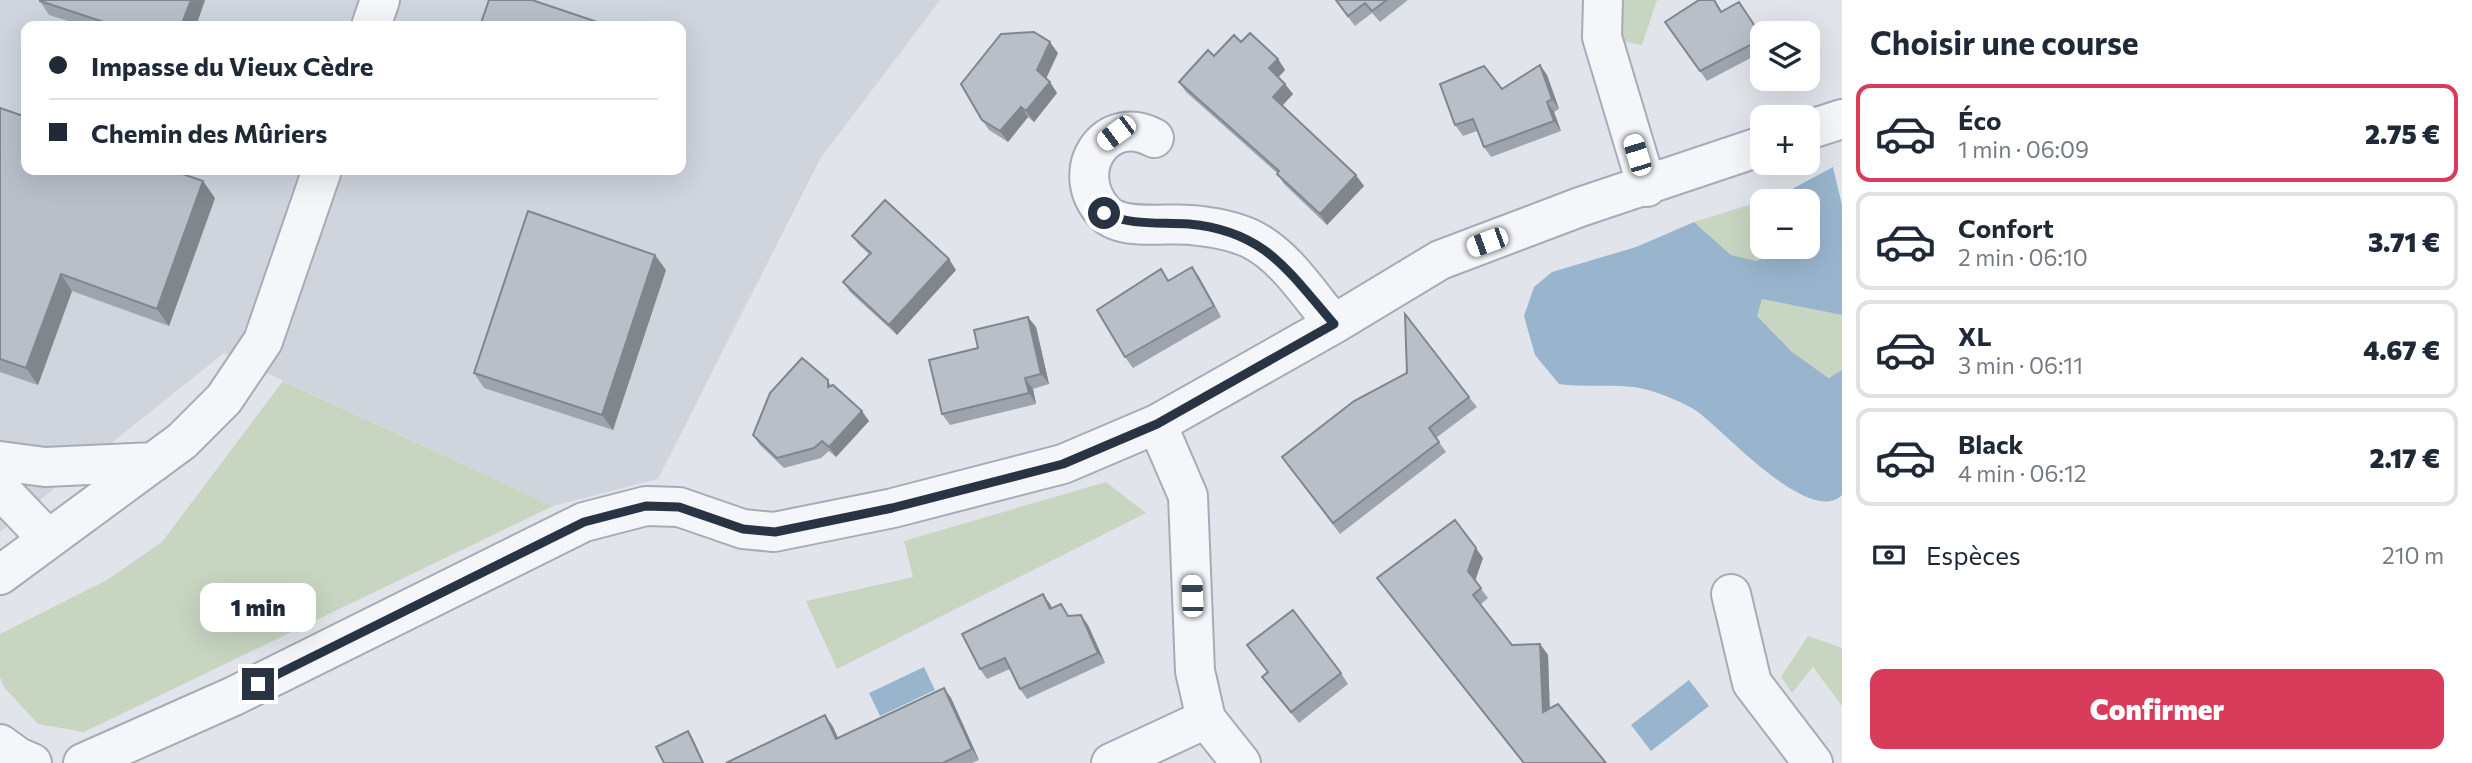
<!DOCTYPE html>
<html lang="fr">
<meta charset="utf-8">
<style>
:root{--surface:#fff;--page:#f2f2f3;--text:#1f2937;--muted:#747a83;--line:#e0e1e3;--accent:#d93c5b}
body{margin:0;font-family:Commissioner,sans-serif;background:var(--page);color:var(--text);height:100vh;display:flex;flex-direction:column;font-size:26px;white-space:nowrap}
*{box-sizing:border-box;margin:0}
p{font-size:23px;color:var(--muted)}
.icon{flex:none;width:38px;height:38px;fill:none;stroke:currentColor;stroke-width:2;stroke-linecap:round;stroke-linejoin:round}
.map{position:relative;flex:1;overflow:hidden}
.sheet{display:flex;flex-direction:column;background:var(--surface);width:630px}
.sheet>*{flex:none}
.guide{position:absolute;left:21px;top:21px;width:665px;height:154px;border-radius:14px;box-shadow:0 7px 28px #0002;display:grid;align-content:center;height:154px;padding:0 28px;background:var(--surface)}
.buttons{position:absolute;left:1750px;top:21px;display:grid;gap:14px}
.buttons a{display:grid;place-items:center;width:70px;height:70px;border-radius:14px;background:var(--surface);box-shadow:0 7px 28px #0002;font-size:35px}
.end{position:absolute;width:32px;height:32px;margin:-16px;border:9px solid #283344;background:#fff;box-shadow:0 0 0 4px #fff}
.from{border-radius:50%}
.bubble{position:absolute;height:49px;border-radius:14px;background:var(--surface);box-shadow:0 7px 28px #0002;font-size:23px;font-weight:800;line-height:49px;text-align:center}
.car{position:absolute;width:21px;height:42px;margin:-21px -10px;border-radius:9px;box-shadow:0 0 5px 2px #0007;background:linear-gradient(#fff 24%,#345 0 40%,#fff 0 76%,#345 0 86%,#fff 0)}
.guide b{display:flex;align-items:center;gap:24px;height:66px;font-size:26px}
.guide b+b{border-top:2px solid var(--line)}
.guide i{width:18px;height:18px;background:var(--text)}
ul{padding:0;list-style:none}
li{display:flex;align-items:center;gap:21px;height:98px;margin:0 14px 10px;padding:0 14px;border:4px solid var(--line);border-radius:14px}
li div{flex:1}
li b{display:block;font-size:26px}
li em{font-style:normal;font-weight:800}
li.current{border-color:var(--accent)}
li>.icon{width:63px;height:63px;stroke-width:1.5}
h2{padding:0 28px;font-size:32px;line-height:84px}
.pay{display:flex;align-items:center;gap:18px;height:77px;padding:0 28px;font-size:26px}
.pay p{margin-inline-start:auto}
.cta{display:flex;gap:14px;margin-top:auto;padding:14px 28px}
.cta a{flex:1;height:80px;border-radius:14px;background:var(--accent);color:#fff;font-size:28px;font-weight:800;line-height:80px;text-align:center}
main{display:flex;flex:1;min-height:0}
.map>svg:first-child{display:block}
</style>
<main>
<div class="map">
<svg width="1842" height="763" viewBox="0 0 1842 763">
<rect width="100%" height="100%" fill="#e1e5eb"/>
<!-- built -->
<path fill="#cfd4dd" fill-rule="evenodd" d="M0,0H940L820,159L658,479L553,506L224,353L0,532ZM26,26H681V170H26Z"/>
<!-- grass -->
<path fill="#c7d5c1" d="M1603,0H1657L1642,45L1602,37Z
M1781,195V201H1762V247H1782V250L1756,261L1731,255L1694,222Z
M1762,299L1842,315V370L1830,378L1792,352L1757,316Z
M283,381L553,506L84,732L38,724L4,687L0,677V634L107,580L162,542Z
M1106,482L1146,513L837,669L806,601L913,577L904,541Z
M1808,636L1842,648V706L1813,667L1792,693L1781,677Z"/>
<!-- water -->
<path fill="#99b5ce" d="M1833,167L1842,205V315L1762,299L1757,316L1792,352L1829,378L1842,370V495C1810,527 1724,431 1698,412C1685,403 1661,393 1644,389C1621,383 1586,388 1559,384L1535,355L1524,316L1534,287L1552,272L1636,247L1694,222L1731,255L1756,261L1782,250V247H1808V201H1781V195Z
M924,667L935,690L880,716L869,693Z
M1689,680L1709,706L1651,751L1631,725Z"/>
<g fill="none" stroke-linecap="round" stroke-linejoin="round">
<defs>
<path id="street" d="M1603,0L1602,37L1647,187
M371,26L380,0
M1808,130L1842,119
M1154,138C1105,112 1068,171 1103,211C1120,232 1166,222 1191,225C1212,227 1234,230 1253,240C1287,258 1309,295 1334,324
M1157,424L1188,496L1195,671L1206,719L1241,763
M0,461L45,467L154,462
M0,489L48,539
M0,575L182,441L224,399L263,341L322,170
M1731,594L1752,683L1813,763
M0,744L18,757L32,763
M83,763L234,696L584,522L646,506L679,507L743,529L774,532L893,508L1063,464L1157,424L1334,324L1440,260L1580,207L1762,146
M1111,763L1206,719"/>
</defs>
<!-- street casing -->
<use href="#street" stroke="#a6acb6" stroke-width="42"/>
<!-- street -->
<use href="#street" stroke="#f4f6f9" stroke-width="38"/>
</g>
<!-- wall -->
<path fill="#9ea4ad" d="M205,0L196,26H84L49,15L40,1Z
M1335,0H1408L1380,22L1372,13L1355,26Z
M1699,0H1715L1722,12L1762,37V52L1707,81L1665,22Z
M1241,42L1278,59L1285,70L1278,77L1293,94L1282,106L1364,186L1327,225L1284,184L1277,173L1186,92L1179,82Z
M1058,53L1046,78L1057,93L1034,122L1028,117L1008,142L989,130L982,120Z
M1540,65L1547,75L1559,109L1554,112L1561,131L1491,157L1484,147L1477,131L1463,136L1455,125L1502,89Z
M0,108L215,198L169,326L72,291L38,385L0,372Z
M852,236L956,270L897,335L850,292L843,282L869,254L860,246Z
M1192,267L1199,277L1221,317L1133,368L1125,357L1169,281Z
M666,270L613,430L484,388L474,373Z
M1036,327L1049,384L1033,389L1036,404L950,425L942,414L978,348Z
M828,380L831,386L869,421L836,457L829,451L821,458L784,468L760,445L753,435Z
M1469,397L1477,407L1436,438L1446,452L1340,534L1282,457Z
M1483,558L1475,581L1488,598L1480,605L1512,645L1540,644L1548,655L1550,709L1606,763H1523L1377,578Z
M1050,604L1052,608L1088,625L1105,663L1027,699L1020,689L1010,669L987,679L980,669Z
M1247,645L1341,673L1348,684L1299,723L1262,677L1268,672Z
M944,688L951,698L979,760L972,763H726L832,725L838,738Z"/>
<!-- shaded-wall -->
<path fill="#81868d" d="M191,0H205L196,26H181Z
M1050,42L1058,53L1045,81L1037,70Z
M1278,59L1285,70L1277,79L1269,68Z
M1540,65L1547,75L1559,109L1552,99Z
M1050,82L1057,93L1034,122L1026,111Z
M1285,84L1293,94L1280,108L1273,97Z
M1547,102L1554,112L1561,131L1554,121Z
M1021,107L1028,117L1008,142L1000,131Z
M1356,175L1364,186L1327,225L1320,214Z
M203,181L215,198L169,326L157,309Z
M655,255L666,270L613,430L602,415Z
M949,259L956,270L897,335L889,325Z
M1192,267L1199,277L1221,317L1214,306Z
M61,274L72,291L38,385L26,368Z
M1028,317L1036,327L1049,384L1041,374Z
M1025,378L1033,389L1036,404L1029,393Z
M862,411L869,421L836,457L829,447Z
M1476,548L1483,558L1475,581L1468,571Z
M1043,594L1050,604L1057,619L1050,609Z
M1081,615L1088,625L1105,663L1098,653Z
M1540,644L1548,655L1550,723L1543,712Z
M944,688L951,698L979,760L972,749Z
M825,715L832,725L843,749L836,739Z
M688,731L692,737L704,763H703Z"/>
<!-- building -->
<path fill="#b8bfc9" stroke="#81868d" stroke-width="2" d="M40,0H191L181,26H116L40,1Z
M489,0H532L609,26H480Z
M1336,0H1387L1372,11L1365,3L1348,16Z
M1699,0H1714L1721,12L1739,2L1762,37V39L1700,71L1665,22Z
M1034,32L1050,42L1037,70L1050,82L1026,111L1021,107L1000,131L982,120L961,84L1001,34Z
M1250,33L1278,59L1269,68L1285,84L1273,97L1356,175L1320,214L1277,174L1279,171L1179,82L1208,50L1214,56L1234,35L1241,42Z
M1540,65L1552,99L1547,102L1554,121L1484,147L1473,119L1455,125L1440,84L1484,66L1502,89Z
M0,108L26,117V170H171L203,181L157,309L61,274L26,368L0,359Z
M885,200L949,259L889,325L843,282L871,253L852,236Z
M528,211L655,255L602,415L474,373Z
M1192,267L1214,306L1125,357L1097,310L1161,269L1168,281Z
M1405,314L1469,397L1429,428L1439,442L1333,523L1282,457L1354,401L1407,373Z
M1028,317L1041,374L1025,378L1029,393L942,414L929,360L978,348L974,330Z
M802,358L828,380V387L833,385L862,411L829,447L822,441L814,448L777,458L753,435L770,393Z
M1455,520L1476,548L1468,571L1481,588L1473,595L1512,645L1540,644L1543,712L1558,704L1606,763H1524L1377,578Z
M1043,594L1050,609L1061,604L1068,616L1081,615L1098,653L1020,689L1005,658L980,669L962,634Z
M1293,610L1341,673L1291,712L1262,677L1268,672L1247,645Z
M944,688L972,749L943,763H726L825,715L836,739Z
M688,731L703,763H664L656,747Z"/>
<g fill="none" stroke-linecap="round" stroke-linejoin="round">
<!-- route -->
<path stroke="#283344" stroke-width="9" d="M258,684L584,522L646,506L679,507L743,529L775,532L892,508L1063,464L1157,424L1334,324C1288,271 1265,231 1189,224C1159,222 1131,226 1104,213"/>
</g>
</svg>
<div class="buttons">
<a><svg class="icon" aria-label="layers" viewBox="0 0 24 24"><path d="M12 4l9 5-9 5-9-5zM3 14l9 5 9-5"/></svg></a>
<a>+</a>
<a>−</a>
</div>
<i class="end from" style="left:1104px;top:213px"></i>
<i class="end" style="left:258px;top:684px"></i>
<div class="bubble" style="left:200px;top:583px;width:116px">1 min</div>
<i class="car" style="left:1116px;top:133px;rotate:233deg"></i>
<i class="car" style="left:1637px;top:155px;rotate:343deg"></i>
<i class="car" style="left:1487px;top:242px;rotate:250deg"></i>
<i class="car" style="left:1192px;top:596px;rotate:358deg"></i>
<div class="guide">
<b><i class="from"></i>Impasse du Vieux Cèdre</b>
<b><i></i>Chemin des Mûriers</b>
</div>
</div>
<section class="sheet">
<h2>Choisir une course</h2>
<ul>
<li class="current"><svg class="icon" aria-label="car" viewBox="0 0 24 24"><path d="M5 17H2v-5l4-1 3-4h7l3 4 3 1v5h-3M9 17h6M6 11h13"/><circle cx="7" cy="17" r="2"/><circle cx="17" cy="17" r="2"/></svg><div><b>Éco</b><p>1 min · 06:09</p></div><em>2.75 €</em></li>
<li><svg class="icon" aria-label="car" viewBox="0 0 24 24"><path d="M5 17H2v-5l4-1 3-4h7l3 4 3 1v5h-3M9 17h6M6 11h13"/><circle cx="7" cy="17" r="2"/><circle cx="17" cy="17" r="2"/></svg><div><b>Confort</b><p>2 min · 06:10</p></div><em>3.71 €</em></li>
<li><svg class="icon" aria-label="car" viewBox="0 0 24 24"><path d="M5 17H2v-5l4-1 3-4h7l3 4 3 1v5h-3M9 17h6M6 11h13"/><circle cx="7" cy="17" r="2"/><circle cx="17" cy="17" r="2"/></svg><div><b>XL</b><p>3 min · 06:11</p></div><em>4.67 €</em></li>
<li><svg class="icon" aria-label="car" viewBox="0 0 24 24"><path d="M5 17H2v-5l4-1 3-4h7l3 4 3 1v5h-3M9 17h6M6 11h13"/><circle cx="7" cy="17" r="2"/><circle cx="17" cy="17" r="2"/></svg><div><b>Black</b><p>4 min · 06:12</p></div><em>2.17 €</em></li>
</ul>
<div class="pay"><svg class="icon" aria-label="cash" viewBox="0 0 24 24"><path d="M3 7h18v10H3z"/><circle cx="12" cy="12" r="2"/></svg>Espèces<p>210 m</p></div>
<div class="cta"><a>Confirmer</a></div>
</section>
</main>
